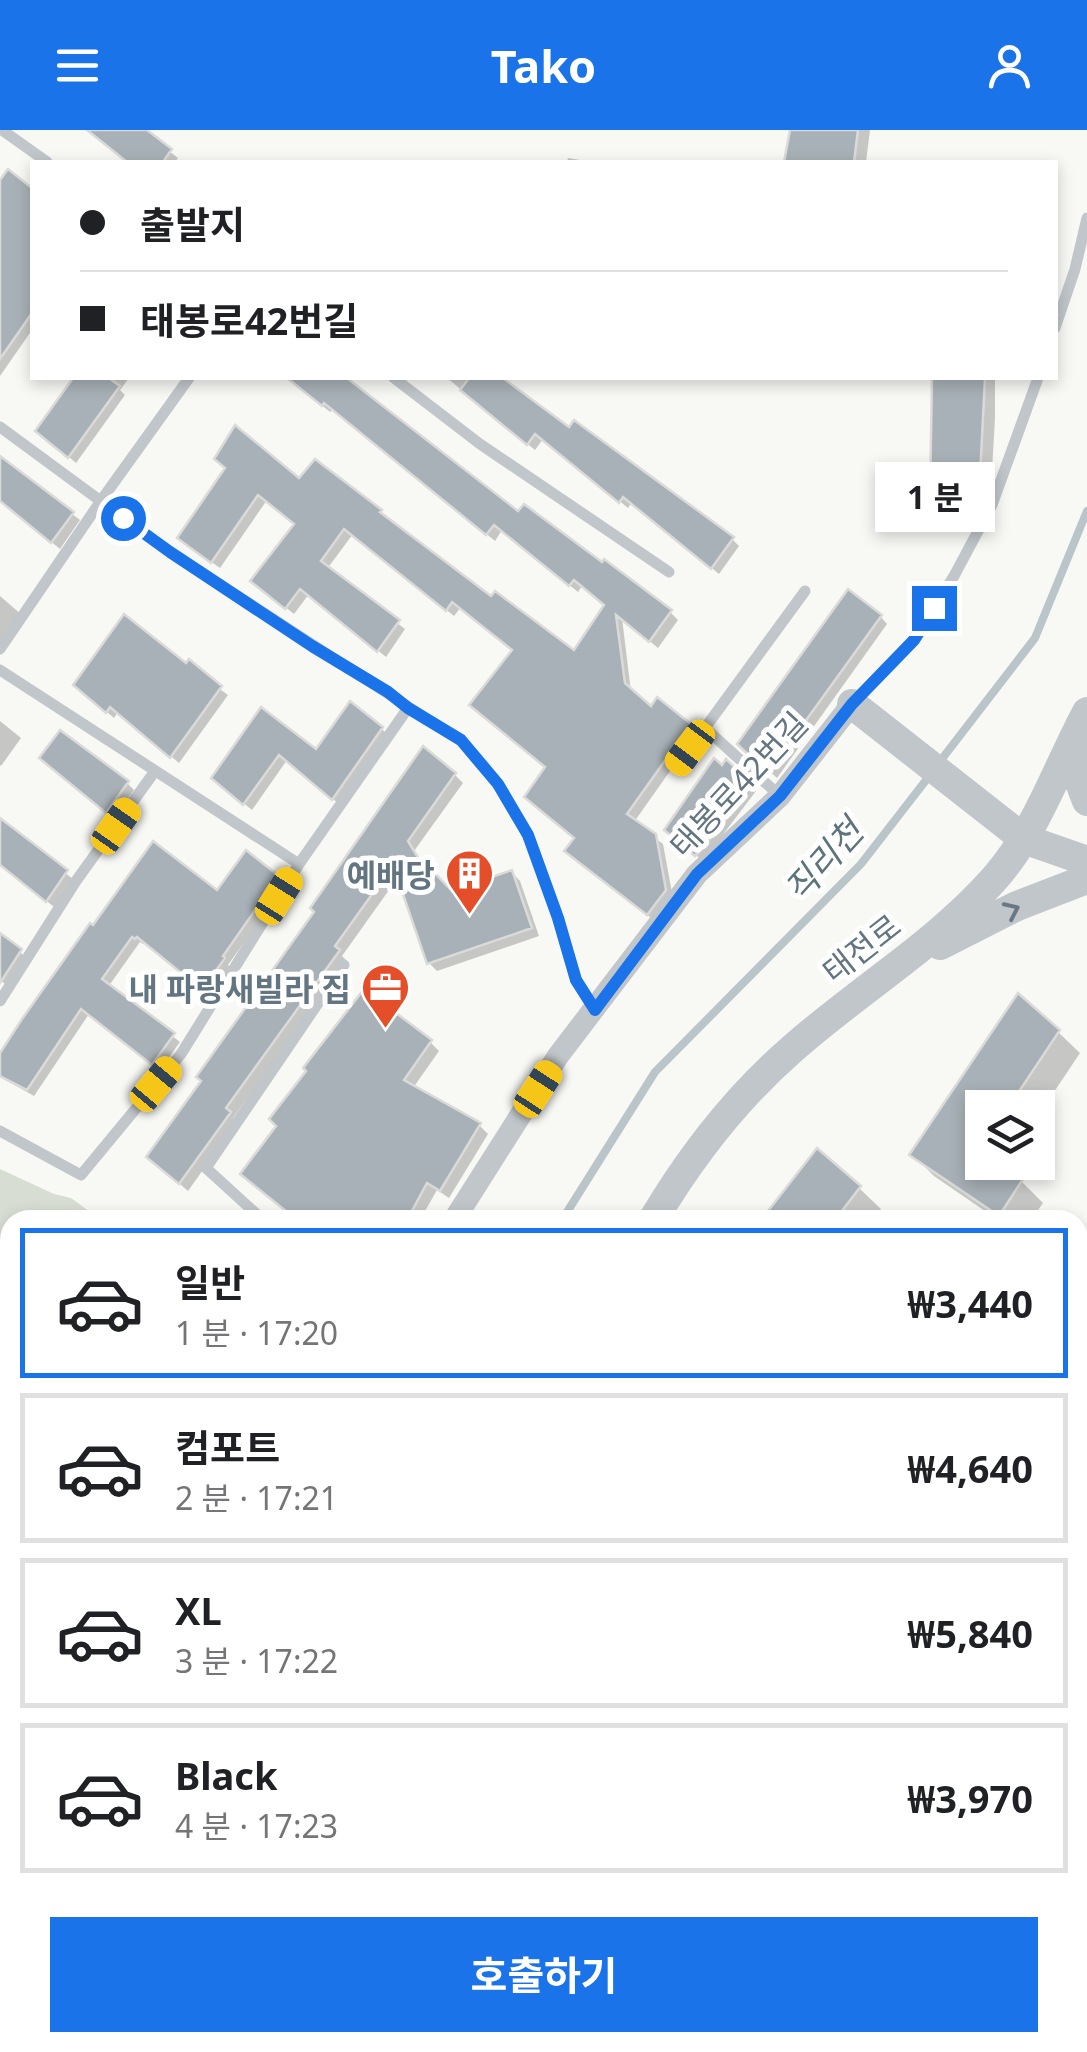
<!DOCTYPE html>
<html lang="ko">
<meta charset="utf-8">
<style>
:root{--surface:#fff;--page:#f6f6f6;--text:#202124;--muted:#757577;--line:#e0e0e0;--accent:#1a73e8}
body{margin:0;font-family:"Noto Sans","Noto Sans KR",sans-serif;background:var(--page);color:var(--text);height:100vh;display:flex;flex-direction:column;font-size:38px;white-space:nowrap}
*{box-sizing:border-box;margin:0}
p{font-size:32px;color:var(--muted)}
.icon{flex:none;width:55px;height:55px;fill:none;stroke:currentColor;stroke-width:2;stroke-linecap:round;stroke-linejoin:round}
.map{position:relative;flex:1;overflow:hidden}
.details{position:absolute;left:0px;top:1080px;width:1088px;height:842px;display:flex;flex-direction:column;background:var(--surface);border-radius:30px 30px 0 0;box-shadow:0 5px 15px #0003}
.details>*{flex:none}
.hud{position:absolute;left:30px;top:30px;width:1028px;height:220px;border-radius:0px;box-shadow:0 5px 15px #0003;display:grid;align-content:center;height:220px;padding:0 50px;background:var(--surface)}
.fabs{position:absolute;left:965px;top:960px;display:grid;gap:20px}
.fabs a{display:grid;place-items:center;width:90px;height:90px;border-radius:0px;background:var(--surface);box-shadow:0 5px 15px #0003;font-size:50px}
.end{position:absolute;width:45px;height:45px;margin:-22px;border:12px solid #1a73e8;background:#fff;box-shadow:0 0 0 5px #fff}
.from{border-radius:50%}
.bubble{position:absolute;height:70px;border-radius:0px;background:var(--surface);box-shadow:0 5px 15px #0003;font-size:32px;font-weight:700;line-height:70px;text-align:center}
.car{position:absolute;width:30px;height:60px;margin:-30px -15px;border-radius:12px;box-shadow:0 0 8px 2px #0007;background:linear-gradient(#f5c518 24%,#345 0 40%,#f5c518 0 76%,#345 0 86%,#f5c518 0)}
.hud b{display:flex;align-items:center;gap:35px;height:95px;font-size:38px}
.hud b+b{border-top:2px solid var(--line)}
.hud i{width:25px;height:25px;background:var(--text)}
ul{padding:18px 0 0;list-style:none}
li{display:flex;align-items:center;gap:30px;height:150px;margin:0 20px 15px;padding:0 30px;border:5px solid var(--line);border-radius:0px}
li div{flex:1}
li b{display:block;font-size:38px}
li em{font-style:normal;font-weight:700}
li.selected{border-color:var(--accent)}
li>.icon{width:90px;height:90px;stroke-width:1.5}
.cta{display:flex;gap:20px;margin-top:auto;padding:20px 50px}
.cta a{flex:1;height:115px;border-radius:0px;background:var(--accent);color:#fff;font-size:40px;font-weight:700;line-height:115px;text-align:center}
header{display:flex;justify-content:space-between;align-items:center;height:130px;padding:0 50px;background:var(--accent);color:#fff;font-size:45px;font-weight:700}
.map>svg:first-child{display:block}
</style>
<header><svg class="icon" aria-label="menu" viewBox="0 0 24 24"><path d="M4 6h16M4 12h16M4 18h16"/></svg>Tako<svg class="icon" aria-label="person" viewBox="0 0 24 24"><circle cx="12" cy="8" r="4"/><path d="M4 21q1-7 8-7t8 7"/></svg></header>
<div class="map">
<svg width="1087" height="1922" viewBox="0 0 1087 1922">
<rect width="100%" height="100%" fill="#f8f8f5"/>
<!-- green -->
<path fill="#d8ddd4" d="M0,1039L54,1064L71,1068L101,1090H10V1136H3L0,1134Z"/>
<!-- shadow -->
<path fill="#0003" d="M90,0H142L178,28L175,32H129Z
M792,0H870L866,32H786Z
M568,28L592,32H567Z
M8,42L32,60V200L0,246V54Z
M76,248H129L120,260L125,265L76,333L39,301Z
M289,248H344L519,384L670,482L678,490L658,518L622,488L631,562L652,580L689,596L697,603L634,692L663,714L673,768L655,791L575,728L577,708L548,637L515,521L461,477L454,486L353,404L327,439L405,499L386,527L309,464L294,484L261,458L297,395L267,370L220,438L188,415L228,339L300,352L315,332L492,470L574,523L606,476L582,456L578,462L502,400L495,411L333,279L330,282Z
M447,248H499L570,301L732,409L739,416L719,444L632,372L628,378L543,309L535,320Z
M934,248H995V288L990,376L944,375L933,364Z
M0,329L80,390L60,419L0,370Z
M0,466L22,485L0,511Z
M880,486L887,494L777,648L740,614Z
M187,536L228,565L179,633L118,582L114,588L83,562Z
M262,580L317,622L382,599L389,606L340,675L287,630L252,680L221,655Z
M0,591L21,608L1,636L0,635Z
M726,633L756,661L703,731L674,707Z
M49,635L127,653L134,660L114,688Z
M455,645L463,653L414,721L425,738L451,763L512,743L520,751L539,806L437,841L429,833L399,746L342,826L346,830L233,988L237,992L188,1061L158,1035Z
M0,693L73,749L54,777L0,733Z
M277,748L285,755L228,835L230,837L211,865L145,812L143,814L140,812L108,857L180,912L160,940L89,884L34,966L0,947V928L91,796Z
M0,806L27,828L9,857L0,850Z
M1058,902L1080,923L1038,986V978H982V1032H1006L1002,1039L1021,1051L1043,1073L1031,1090H998L934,1046L913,1025Z
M430,912L439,921L413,958L479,995L488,1004L449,1068L437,1060L420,1090H298Z
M859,1058L881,1079L873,1090H764Z
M0,1231L4,1236L0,1264Z
M0,1300L10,1303V1511L0,1553Z
M1078,1403L1087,1410V1479L1078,1472Z
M1078,1498L1087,1507L1082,1618L1078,1617Z
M1087,1684V1758L1078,1749V1689Z
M2,1743L10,1747V1819L0,1813V1747Z
M1087,1813V1922H1019L1026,1912H1078V1843Z
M631,1912H827L824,1922H653Z
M898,1912H986L995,1922H894Z"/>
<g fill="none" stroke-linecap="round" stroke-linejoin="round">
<!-- stream -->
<path stroke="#b9c5c9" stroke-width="8" d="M938,634L1035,508L1087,381
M562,1090L655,942L861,734L930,645
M185,1922L190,1912"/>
</g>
<!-- building -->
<path fill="#a8b1b7" stroke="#dadad8" stroke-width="2.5" d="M87,0H147L172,19L163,32H127Z
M790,0H858L854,32H784Z
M8,39L32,58V183L0,229V50Z
M73,248H109L120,256L68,328L35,301Z
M287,248H347L518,381L524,374L602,432L604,429L672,480L649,512L616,485L625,553L651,576L657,567L691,594L627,684L656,704L666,760L647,785L564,721L574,708L524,667L545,637L469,575L512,520L452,472L446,481L344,399L321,431L400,490L377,522L300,459L285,479L250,451L294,394L258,365L211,433L177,408L225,338L214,329L235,295L299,348L315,329L382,380L380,382L491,466L495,461L574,520L604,475L574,450L569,456L494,395L486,405L324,273L322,276Z
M469,248H503L569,297L574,290L734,407L711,439L623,367L619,373L535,304L527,315L460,260Z
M932,248H985L979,366L930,365Z
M0,326L74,382L51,413L0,371Z
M848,459L882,485L768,643L737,614Z
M124,484L186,533L189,529L222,556L170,628L110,577L106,583L73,555Z
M350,571L383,597L332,670L279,625L243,675L211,648L261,577L316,619Z
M60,600L129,651L106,683L39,628Z
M423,616L456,643L408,711L423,736L427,735L452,761L512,740L532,798L427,834L393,735L335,816L340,820L226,978L231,982L179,1054L146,1027L201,951L196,947L314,782L310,778Z
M714,628L722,635L726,629L750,652L703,718L695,726L664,700Z
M0,688L68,740L46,772L0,735Z
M153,711L217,760L246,720L279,746L223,826L225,828L202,860L137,807L135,809L132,807L102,849L175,903L152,935L81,879L27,960L0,946V923L22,889L90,793L93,795Z
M0,803L22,819L0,853Z
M364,859L432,910L404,950L481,993L440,1061L427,1053L407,1090H297L240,1044L276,996L269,989L306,941L303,938Z
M1018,863L1060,900L1008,978H982V1032H997L1023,1049L999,1086L909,1025Z
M817,1018L861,1056L835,1090H761Z"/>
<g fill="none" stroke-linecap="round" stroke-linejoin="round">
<!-- service -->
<path stroke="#c1c6ca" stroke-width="11" d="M2,0L47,32
M1055,198L1075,139L1087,88
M394,248L480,314L669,442
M0,297L170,422L461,611L497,653L528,705L558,788L576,850L595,880
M0,519L100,372L189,248
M0,540L299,734
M852,574L914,510L954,446L992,375L1038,248
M676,637L705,598
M780,666L705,598L805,461
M0,871L76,751L155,641
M0,1001L81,1045L181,924L299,734L408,578
M263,1090L206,1038L344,835"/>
<!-- minor -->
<path stroke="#c1c6ca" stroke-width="22" d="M454,1090L558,926L697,744L780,666L852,574
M1078,1638L1087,1640"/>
<!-- tertiary -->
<path stroke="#c1c6ca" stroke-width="30" d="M852,574L1024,709L1087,731
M1079,606V650L1087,671
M940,815L1017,776L1087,749
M653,1090C691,1026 735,969 791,920C857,861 936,815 995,748C1037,700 1057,638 1087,582
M0,1868L10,1874
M72,1912L94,1922
M296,1922L304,1912
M528,1922C553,1915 577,1915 602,1922"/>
</g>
<!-- one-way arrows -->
<defs><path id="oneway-chevron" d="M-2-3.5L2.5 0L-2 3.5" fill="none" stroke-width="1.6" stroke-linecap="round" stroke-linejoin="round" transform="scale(2.5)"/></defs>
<use stroke="#687985" href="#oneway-chevron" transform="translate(1012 780) rotate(-25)"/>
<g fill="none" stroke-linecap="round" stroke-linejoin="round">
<!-- route -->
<path stroke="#1a73e8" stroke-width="12" d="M123,388L170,422L312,516L388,562L408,578L461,610L498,654L528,705L558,788L576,850L595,880L697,744L780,666L852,574L914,510L934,478"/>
</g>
<!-- icons -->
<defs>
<symbol id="building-pin" viewBox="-11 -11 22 30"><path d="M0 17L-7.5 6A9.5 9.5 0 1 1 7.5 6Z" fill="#e44f29" stroke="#fff"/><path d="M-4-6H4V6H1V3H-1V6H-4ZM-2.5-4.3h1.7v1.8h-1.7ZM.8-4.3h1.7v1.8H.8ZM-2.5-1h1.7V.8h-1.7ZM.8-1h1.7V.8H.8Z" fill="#fff"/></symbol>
<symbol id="office-pin" viewBox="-11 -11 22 30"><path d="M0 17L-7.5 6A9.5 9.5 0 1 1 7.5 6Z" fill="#e44f29" stroke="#fff"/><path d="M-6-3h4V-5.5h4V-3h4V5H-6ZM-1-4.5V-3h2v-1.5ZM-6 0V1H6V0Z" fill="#fff"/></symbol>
</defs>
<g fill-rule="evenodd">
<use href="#building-pin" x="442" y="716" width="55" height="75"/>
<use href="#office-pin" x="358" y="830" width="55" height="75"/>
</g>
<g text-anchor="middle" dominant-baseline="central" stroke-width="10" stroke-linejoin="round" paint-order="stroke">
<!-- street labels -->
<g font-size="32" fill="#637581" stroke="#fff">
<text transform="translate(738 654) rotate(-47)">태봉로42번길</text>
<text transform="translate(861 818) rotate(-38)">태전로</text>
</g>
<!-- poi labels -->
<g font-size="32" font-weight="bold" fill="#637581" stroke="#fff" text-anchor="end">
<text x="435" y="744">예배당</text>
<text x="351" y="858">내 파랑새빌라 집</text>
</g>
<!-- water labels -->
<g font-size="35" font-style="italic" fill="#5e747b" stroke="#fff">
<text transform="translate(823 730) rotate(-48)">직리천</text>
</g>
</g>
</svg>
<div class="fabs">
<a><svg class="icon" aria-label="layers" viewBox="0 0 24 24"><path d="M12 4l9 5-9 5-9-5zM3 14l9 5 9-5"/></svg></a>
</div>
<i class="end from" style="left:123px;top:388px"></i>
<i class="end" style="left:934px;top:478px"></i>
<div class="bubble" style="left:875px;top:332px;width:120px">1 분</div>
<i class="car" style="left:690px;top:618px;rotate:217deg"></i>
<i class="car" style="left:116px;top:696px;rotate:35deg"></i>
<i class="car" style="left:279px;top:766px;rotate:32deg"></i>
<i class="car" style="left:156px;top:954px;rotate:40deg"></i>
<i class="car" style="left:538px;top:959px;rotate:33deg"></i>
<div class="hud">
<b><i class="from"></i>출발지</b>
<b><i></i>태봉로42번길</b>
</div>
<section class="details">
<ul>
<li class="selected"><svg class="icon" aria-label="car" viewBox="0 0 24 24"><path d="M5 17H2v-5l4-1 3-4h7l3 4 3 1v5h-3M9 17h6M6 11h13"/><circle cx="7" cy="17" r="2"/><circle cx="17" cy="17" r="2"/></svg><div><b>일반</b><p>1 분 · 17:20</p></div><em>₩3,440</em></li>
<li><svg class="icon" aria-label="car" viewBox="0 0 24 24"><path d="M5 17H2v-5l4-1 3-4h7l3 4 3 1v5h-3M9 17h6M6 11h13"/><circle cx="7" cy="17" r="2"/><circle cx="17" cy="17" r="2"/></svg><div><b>컴포트</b><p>2 분 · 17:21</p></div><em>₩4,640</em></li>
<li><svg class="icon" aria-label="car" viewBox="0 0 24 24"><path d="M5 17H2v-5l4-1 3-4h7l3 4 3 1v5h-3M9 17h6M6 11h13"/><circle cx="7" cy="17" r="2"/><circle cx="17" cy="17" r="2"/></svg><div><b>XL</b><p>3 분 · 17:22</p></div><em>₩5,840</em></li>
<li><svg class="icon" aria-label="car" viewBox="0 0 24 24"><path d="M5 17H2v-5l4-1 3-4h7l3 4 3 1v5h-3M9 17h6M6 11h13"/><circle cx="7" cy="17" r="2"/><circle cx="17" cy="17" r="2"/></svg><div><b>Black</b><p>4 분 · 17:23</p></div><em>₩3,970</em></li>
</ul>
<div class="cta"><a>호출하기</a></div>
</section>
</div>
